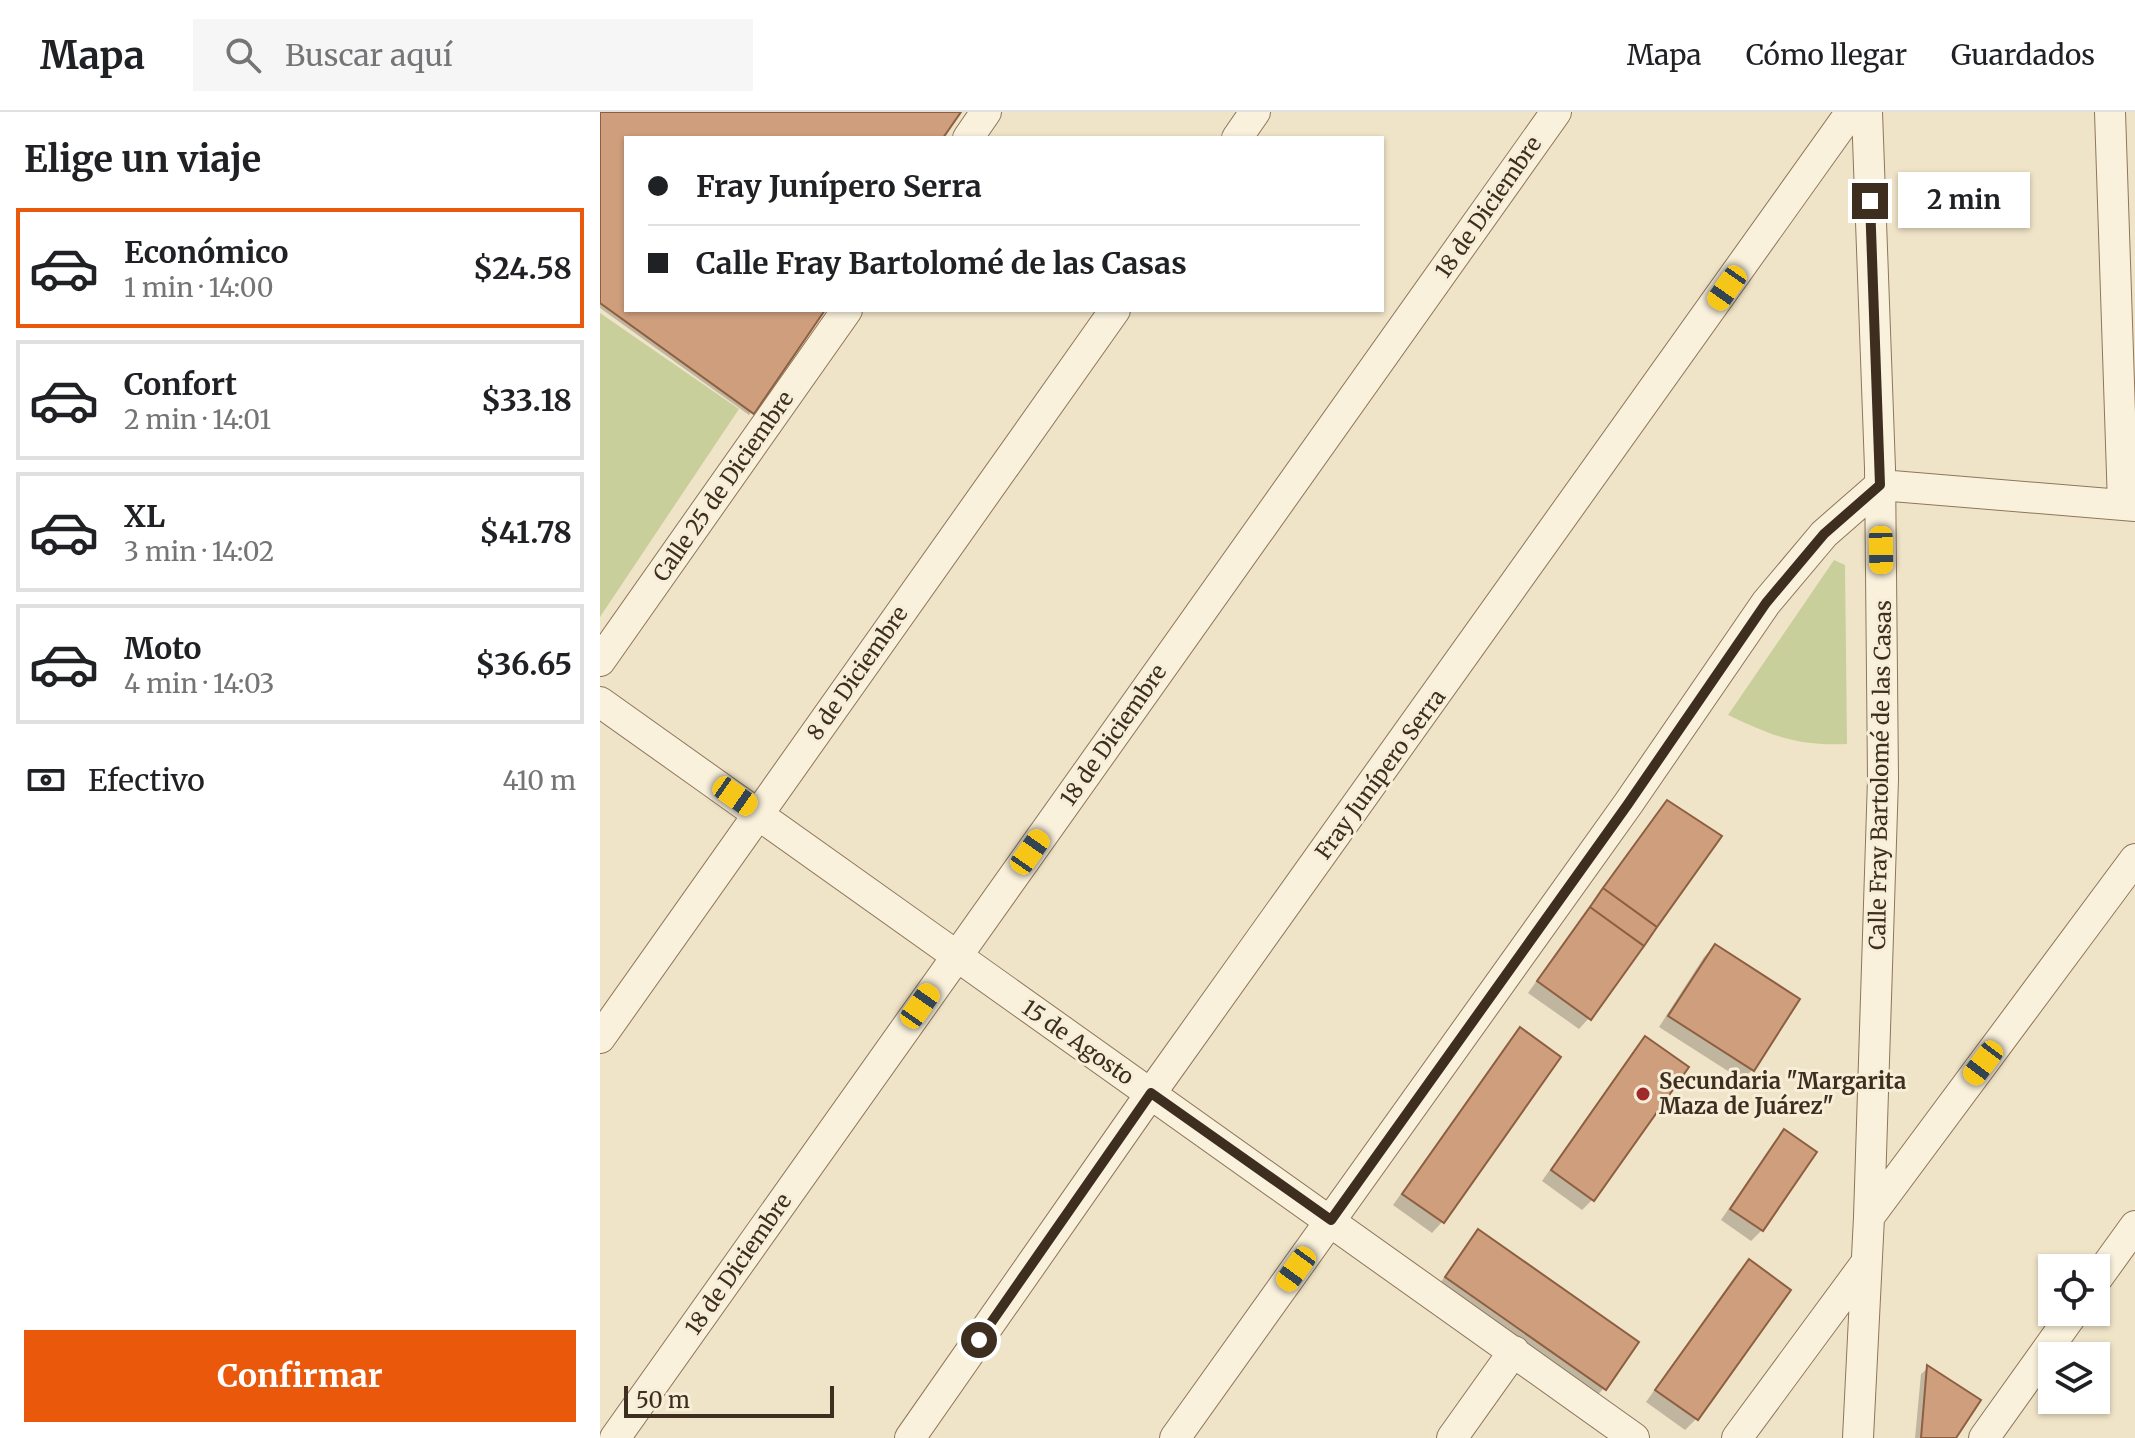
<!DOCTYPE html>
<html lang="es">
<meta charset="utf-8">
<style>
:root{--surface:#fff;--page:#f6f6f6;--text:#202124;--muted:#757577;--line:#e0e0e0;--accent:#ea580c}
body{margin:0;font-family:Merriweather,serif;background:var(--page);color:var(--text);height:100vh;display:flex;flex-direction:column;font-size:30px;white-space:nowrap}
*{box-sizing:border-box;margin:0}
p{font-size:26px;color:var(--muted)}
.icon{flex:none;width:44px;height:44px;fill:none;stroke:currentColor;stroke-width:2;stroke-linecap:round;stroke-linejoin:round}
.map{position:relative;flex:1;overflow:hidden}
.details{display:flex;flex-direction:column;background:var(--surface);width:600px}
.details>*{flex:none}
.top-card{position:absolute;left:24px;top:24px;width:760px;height:176px;border-radius:0px;box-shadow:0 2px 6px #0004;display:grid;align-content:center;height:176px;padding:0 24px;background:var(--surface)}
.fabs{position:absolute;left:1438px;top:1142px;display:grid;gap:16px}
.fabs a{display:grid;place-items:center;width:72px;height:72px;border-radius:0px;background:var(--surface);box-shadow:0 2px 6px #0004;font-size:40px}
.scale{position:absolute;left:24px;bottom:20px;width:210px;box-sizing:border-box;padding-left:8px;border:4px solid #3d2e20;border-top:0;font-size:22px;line-height:28px;white-space:nowrap;color:#3d2e20;-webkit-text-stroke:6px #f7eed8;paint-order:stroke}
.end{position:absolute;width:36px;height:36px;margin:-18px;border:10px solid #3d2e20;background:#fff;box-shadow:0 0 0 4px #fff}
.from{border-radius:50%}
.bubble{position:absolute;height:56px;border-radius:0px;background:var(--surface);box-shadow:0 2px 6px #0004;font-size:26px;font-weight:700;line-height:56px;text-align:center}
.car{position:absolute;width:24px;height:48px;margin:-24px -12px;border-radius:10px;box-shadow:0 0 6px 2px #0007;background:linear-gradient(#f5c518 24%,#345 0 40%,#f5c518 0 76%,#345 0 86%,#f5c518 0)}
.top-card b{display:flex;align-items:center;gap:28px;height:76px;font-size:30px}
.top-card b+b{border-top:2px solid var(--line)}
.top-card i{width:20px;height:20px;background:var(--text)}
ul{padding:0;list-style:none}
li{display:flex;align-items:center;gap:24px;height:120px;margin:0 16px 12px;padding:0 8px;border:4px solid var(--line);border-radius:0px}
li div{flex:1}
li b{display:block;font-size:30px}
li em{font-style:normal;font-weight:700}
li.current{border-color:var(--accent)}
li>.icon{width:72px;height:72px;stroke-width:1.5}
h2{padding:0 24px;font-size:36px;line-height:96px}
.pay{display:flex;align-items:center;gap:20px;height:88px;padding:0 24px;font-size:30px}
.pay p{margin-inline-start:auto}
.action{display:flex;gap:16px;margin-top:auto;padding:16px 24px}
.action a{flex:1;height:92px;border-radius:0px;background:var(--accent);color:#fff;font-size:32px;font-weight:700;line-height:92px;text-align:center}
header{display:flex;align-items:center;gap:48px;box-sizing:border-box;height:112px;padding:0 40px;background:var(--surface);border-bottom:2px solid var(--line)}
header strong{font-size:38px}
nav{display:flex;gap:44px;margin-inline-start:auto;font-size:28px}
.search{width:560px;height:72px;background:var(--page);display:flex;align-items:center;gap:20px;box-sizing:border-box;padding:0 28px;border-radius:0px;color:var(--muted);font-size:30px}
main{display:flex;flex:1;min-height:0}
.map>svg:first-child{display:block}
</style>
<header>
<strong>Mapa</strong>
<div class="search"><svg class="icon" aria-label="search" viewBox="0 0 24 24"><circle cx="10" cy="10" r="6"/><path d="M15 15l6 6"/></svg>Buscar aquí</div>
<nav><a>Mapa</a><a>Cómo llegar</a><a>Guardados</a></nav>
</header>
<main>
<section class="details">
<h2>Elige un viaje</h2>
<ul>
<li class="current"><svg class="icon" aria-label="car" viewBox="0 0 24 24"><path d="M5 17H2v-5l4-1 3-4h7l3 4 3 1v5h-3M9 17h6M6 11h13"/><circle cx="7" cy="17" r="2"/><circle cx="17" cy="17" r="2"/></svg><div><b>Económico</b><p>1 min · 14:00</p></div><em>$24.58</em></li>
<li><svg class="icon" aria-label="car" viewBox="0 0 24 24"><path d="M5 17H2v-5l4-1 3-4h7l3 4 3 1v5h-3M9 17h6M6 11h13"/><circle cx="7" cy="17" r="2"/><circle cx="17" cy="17" r="2"/></svg><div><b>Confort</b><p>2 min · 14:01</p></div><em>$33.18</em></li>
<li><svg class="icon" aria-label="car" viewBox="0 0 24 24"><path d="M5 17H2v-5l4-1 3-4h7l3 4 3 1v5h-3M9 17h6M6 11h13"/><circle cx="7" cy="17" r="2"/><circle cx="17" cy="17" r="2"/></svg><div><b>XL</b><p>3 min · 14:02</p></div><em>$41.78</em></li>
<li><svg class="icon" aria-label="car" viewBox="0 0 24 24"><path d="M5 17H2v-5l4-1 3-4h7l3 4 3 1v5h-3M9 17h6M6 11h13"/><circle cx="7" cy="17" r="2"/><circle cx="17" cy="17" r="2"/></svg><div><b>Moto</b><p>4 min · 14:03</p></div><em>$36.65</em></li>
</ul>
<div class="pay"><svg class="icon" aria-label="cash" viewBox="0 0 24 24"><path d="M3 7h18v10H3z"/><circle cx="12" cy="12" r="2"/></svg>Efectivo<p>410 m</p></div>
<div class="action"><a>Confirmar</a></div>
</section>
<div class="map">
<svg width="1535" height="1326" viewBox="0 0 1535 1326">
<rect width="100%" height="100%" fill="#f0e4c8"/>
<!-- green -->
<path fill="#c9cf9b" d="M0,201L139,297L0,505Z
M1234,448L1245,453L1247,632C1196,634 1173,624 1128,603Z"/>
<!-- shadow -->
<path fill="#0003" d="M0,0H359L341,26H26V198H223L149,303L0,196Z
M1067,691L989,906L979,917L928,881L1056,702Z
M1115,834L1152,958L1142,968L1059,915L1104,845Z
M920,918L958,945L842,1110L832,1121L793,1093L910,928Z
M1046,927L993,1087L982,1098L942,1069L1035,937Z
M1184,1020L1162,1118L1151,1129L1121,1108L1174,1030Z
M878,1120L1004,1276L994,1287L836,1177L868,1131Z
M1149,1150L1188,1178L1096,1307L1085,1318L1046,1290L1138,1160Z
M1328,1256L1353,1326H1315L1321,1262Z"/>
<!-- building -->
<path fill="#cf9f7d" stroke="#8d5f41" stroke-width="2" d="M0,0H361L343,26H26V198H225L154,302L0,191Z
M1067,688L1122,724L1057,815L1003,776Z
M1003,776L1057,815L1044,834L990,795Z
M990,795L1044,834L991,908L937,869Z
M1115,832L1200,887L1154,959L1068,904Z
M920,915L961,945L844,1111L802,1082Z
M1045,924L1089,955L994,1089L951,1058Z
M1184,1017L1217,1040L1163,1119L1130,1097Z
M878,1117L1039,1230L1006,1278L845,1165Z
M1149,1147L1191,1178L1098,1308L1055,1278Z
M1327,1253L1381,1288L1356,1326H1321Z"/>
<g fill="none" stroke-linecap="round" stroke-linejoin="round">
<defs>
<path id="minor" d="M1510,0L1523,392
M368,26L386,0
M637,26L655,0
M0,549L247,198
M0,590L1034,1326
M0,926L515,198
M1269,1105L1535,747
M1496,1168L1535,1114
M15,1326L956,0
M310,1326L551,981L1251,0
M575,1326L1028,692L1166,491L1224,422L1280,373L1535,394
M852,1326L914,1239
M1137,1326L1266,1151
M1258,1326L1269,1105L1283,667L1280,356L1267,0
M1384,1326L1474,1200"/>
</defs>
<!-- minor casing -->
<use href="#minor" stroke="#8d765c" stroke-width="32"/>
<!-- minor -->
<use href="#minor" stroke="#faf1dc" stroke-width="30"/>
</g>
<g fill="none" stroke-linecap="round" stroke-linejoin="round">
<!-- route -->
<path stroke="#3d2e20" stroke-width="10" d="M379,1228L551,981L731,1108L1028,692L1166,491L1224,422L1280,373L1270,89"/>
</g>
<!-- markers -->
<circle fill="#9e2a2b" stroke="#f7eed8" stroke-width="3" cx="1043" cy="982" r="8"/>
<g text-anchor="middle" dominant-baseline="central" stroke-width="6" stroke-linejoin="round" paint-order="stroke">
<!-- street labels -->
<g font-size="22" fill="#3d2e20" stroke="#f7eed8">
<text transform="translate(888 95) rotate(-55)">18 de Diciembre</text>
<text transform="translate(123 374) rotate(-55)">Calle 25 de Diciembre</text>
<text transform="translate(257 561) rotate(-55)">8 de Diciembre</text>
<text transform="translate(513 623) rotate(-55)">18 de Diciembre</text>
<text transform="translate(780 662) rotate(-54)">Fray Junípero Serra</text>
<text transform="translate(1280 663) rotate(-89)">Calle Fray Bartolomé de las Casas</text>
<text transform="translate(478 930) rotate(35)">15 de Agosto</text>
<text transform="translate(138 1152) rotate(-55)">18 de Diciembre</text>
</g>
<!-- poi labels -->
<g font-size="22" font-weight="bold" fill="#3d2e20" stroke="#f7eed8" text-anchor="start">
<text x="1059" y="969">Secundaria "Margarita<tspan x="1059" dy="25">Maza de Juárez"</tspan></text>
</g>
</g>
</svg>
<div class="fabs">
<a><svg class="icon" aria-label="locate" viewBox="0 0 24 24"><circle cx="12" cy="12" r="6"/><path d="M12 2v4M12 18v4M2 12h4M18 12h4"/></svg></a>
<a><svg class="icon" aria-label="layers" viewBox="0 0 24 24"><path d="M12 4l9 5-9 5-9-5zM3 14l9 5 9-5"/></svg></a>
</div>
<div class="scale">50 m</div>
<i class="end from" style="left:379px;top:1228px"></i>
<i class="end" style="left:1270px;top:89px"></i>
<div class="bubble" style="left:1298px;top:60px;width:132px">2 min</div>
<i class="car" style="left:1127px;top:176px;rotate:215deg"></i>
<i class="car" style="left:1281px;top:438px;rotate:179deg"></i>
<i class="car" style="left:135px;top:684px;rotate:125deg"></i>
<i class="car" style="left:430px;top:740px;rotate:35deg"></i>
<i class="car" style="left:320px;top:894px;rotate:35deg"></i>
<i class="car" style="left:1383px;top:951px;rotate:217deg"></i>
<i class="car" style="left:696px;top:1157px;rotate:216deg"></i>
<div class="top-card">
<b><i class="from"></i>Fray Junípero Serra</b>
<b><i></i>Calle Fray Bartolomé de las Casas</b>
</div>
</div>
</main>
